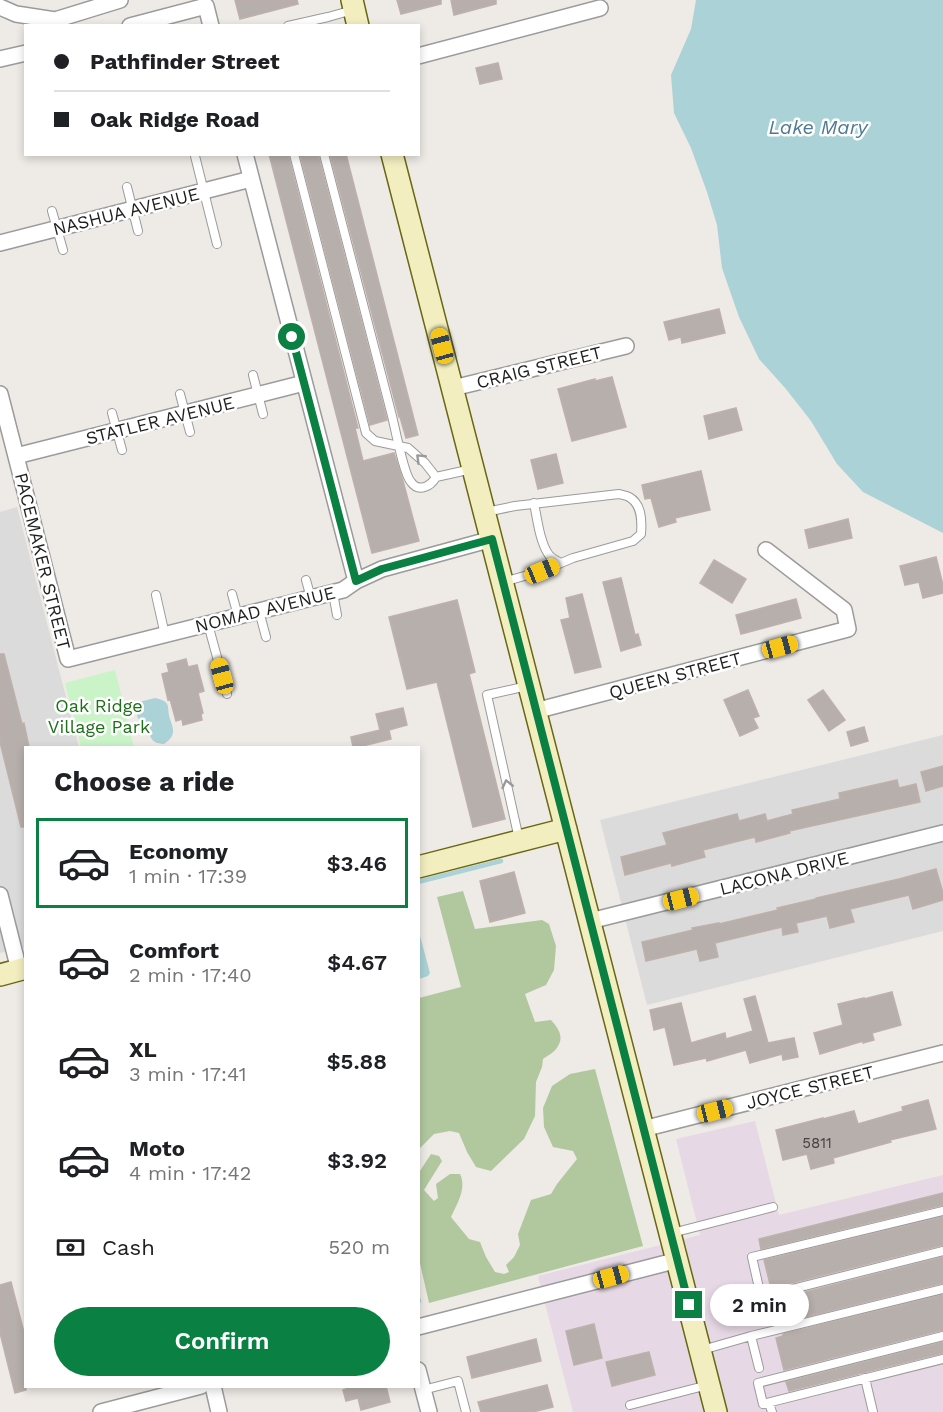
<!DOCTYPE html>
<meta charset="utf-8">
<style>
:root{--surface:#fff;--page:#f2f2f2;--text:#202124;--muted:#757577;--line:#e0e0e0;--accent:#0b8043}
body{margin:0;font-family:"Work Sans",sans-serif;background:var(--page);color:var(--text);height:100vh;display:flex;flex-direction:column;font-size:22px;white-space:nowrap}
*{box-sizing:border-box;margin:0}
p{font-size:20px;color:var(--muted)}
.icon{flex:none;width:33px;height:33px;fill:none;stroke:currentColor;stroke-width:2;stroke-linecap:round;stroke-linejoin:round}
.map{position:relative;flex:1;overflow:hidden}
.sheet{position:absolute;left:24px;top:746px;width:396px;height:642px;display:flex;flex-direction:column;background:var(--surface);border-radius:0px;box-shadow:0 3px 9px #0003}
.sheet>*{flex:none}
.banner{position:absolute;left:24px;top:24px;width:396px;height:132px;border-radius:0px;box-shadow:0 3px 9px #0003;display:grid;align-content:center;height:132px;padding:0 30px;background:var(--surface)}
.end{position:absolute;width:27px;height:27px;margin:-14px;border:8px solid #0b8043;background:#fff;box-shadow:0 0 0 3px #fff}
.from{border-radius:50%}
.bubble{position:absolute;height:42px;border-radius:21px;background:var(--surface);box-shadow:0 3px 9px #0003;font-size:20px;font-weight:600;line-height:42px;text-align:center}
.car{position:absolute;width:18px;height:36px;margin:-18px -9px;border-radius:8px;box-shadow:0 0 4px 2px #0007;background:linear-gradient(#f5c518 24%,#345 0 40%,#f5c518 0 76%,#345 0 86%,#f5c518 0)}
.banner b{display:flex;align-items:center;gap:21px;height:57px;font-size:22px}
.banner b+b{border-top:2px solid var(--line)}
.banner i{width:15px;height:15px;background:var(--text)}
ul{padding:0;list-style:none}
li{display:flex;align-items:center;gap:18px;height:90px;margin:0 12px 9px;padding:0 18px;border:3px solid transparent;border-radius:0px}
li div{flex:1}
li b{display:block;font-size:22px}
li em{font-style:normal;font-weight:600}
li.current{border-color:var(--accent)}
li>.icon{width:54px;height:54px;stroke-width:1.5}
h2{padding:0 30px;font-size:27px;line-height:72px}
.pay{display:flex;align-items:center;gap:15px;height:66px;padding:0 30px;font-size:22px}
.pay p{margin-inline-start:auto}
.button{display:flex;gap:12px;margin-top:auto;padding:12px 30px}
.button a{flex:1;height:69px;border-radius:36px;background:var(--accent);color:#fff;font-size:24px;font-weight:600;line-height:69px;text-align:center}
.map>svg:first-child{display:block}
</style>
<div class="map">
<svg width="943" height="1412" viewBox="0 0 943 1412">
<rect width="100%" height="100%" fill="#eeeae6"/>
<!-- residential -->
<path fill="#dcdbdb" d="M17,507L79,747H26L25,947L0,953V512Z
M943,735V931L647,1005L600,820Z"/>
<!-- industrial -->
<path fill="#e6d8e5" d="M755,1121L779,1215L943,1175V1412H573L538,1276L700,1235L676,1139Z"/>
<!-- forest -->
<path fill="#b1c89f" d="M463,891L475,929L542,920L549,924L556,946L554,970L546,985L525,994L535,1022L551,1020C559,1029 565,1038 556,1049C553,1053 547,1056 543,1059L542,1067L536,1082L535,1116L524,1139L491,1171L476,1167L467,1152L459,1133L450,1131L434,1134L419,1149V998L461,987L437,897Z
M595,1069L643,1246L429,1303L419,1259L418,1174L431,1154L439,1156L442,1161L424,1190L434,1201L438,1198L436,1184L450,1174H460C467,1188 457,1204 451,1217L469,1239L480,1242L486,1257L495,1272L504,1274L509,1272L506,1265L514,1257L520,1245L518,1234L531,1200L551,1194L557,1184L577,1159L573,1151L553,1147L544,1127L543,1108L552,1086L570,1074Z"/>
<!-- park -->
<path fill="#caf3c8" d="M115,670L134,747H81L65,683Z"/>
<!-- water -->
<path fill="#abd2d6" d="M696,0H943V533L863,492L837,464L811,421L786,389L759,359L739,317L722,268L717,225L707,192L691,148L674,113L671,75L691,29Z
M155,698C173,702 166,707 170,719C174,730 176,736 164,744C151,743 152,739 147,729C144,723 143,726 140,721C135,715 136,708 139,702Z
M419,932L430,973L428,976L419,979Z"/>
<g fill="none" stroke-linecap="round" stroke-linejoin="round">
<!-- stream -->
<path stroke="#abd2d6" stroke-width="4.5" d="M418,882L501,861
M418,1298L419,1301"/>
</g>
<!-- building -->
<path fill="#b7afac" stroke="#beb0aa" stroke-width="1.5" d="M235,0H297L298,4L240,19Z
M397,0H441V4L401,14Z
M451,0H496V4L454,15Z
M498,63L502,79L480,84L476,68Z
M269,154H288L358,428H355L363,461L394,453L403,481L419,541L372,553Z
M300,154H318L387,420L370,425Z
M330,154H346L418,435L406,438L400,417H399Z
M719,309L725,333L682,343L681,337L669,340L664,322Z
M612,377L626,427L572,441L558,389L595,379V381Z
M736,408L742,430L709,439L704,416Z
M556,454L563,483L538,489L531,460Z
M701,471L710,510L675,518L676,522L659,527L651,498L645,499L642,485Z
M848,519L852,538L809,548L805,530Z
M936,557L943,585V593L923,598L919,582L905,585L900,566Z
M714,560L746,579L732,603L700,583Z
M621,578L635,635L638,634L641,645L621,651L603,582Z
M582,594L601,667L575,673L561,620L570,618L566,598Z
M796,599L801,618L741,634L736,615Z
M457,600L475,672L469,674L505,819L473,827L437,682L407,689L389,617Z
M0,654H4L22,724L24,723L29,747H26V827H21L0,742Z
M186,659L188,667L197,665L204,691L198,693L203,713L201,714L202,720L183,725L182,719L176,721L170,699L168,700L162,674L169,672L167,664Z
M748,690L759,716L753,718L758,728L740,736L724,700Z
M823,690L845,720L829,731L808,700Z
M403,708L407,725L389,730L391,739L359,747H353L351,737L380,730L376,714Z
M864,727L868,741L851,746L847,732Z
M943,766V786L926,791L921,772Z
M897,780L899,788L916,784L920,802L789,831L790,833L756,842L755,837L703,850L705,857L672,866L671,863L625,875L621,857L667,845L663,833L737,814L739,821L765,814L767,821L793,814L792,810L840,799L839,793Z
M936,869L943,893V900L913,909L909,895L850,909L854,922L830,928L827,916L796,923L798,932L783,935L782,927L715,943L718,957L700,961L697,949L646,961L642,942L693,930L692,928L719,923V924L778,910L777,908L816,899V898L899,879Z
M514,872L525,913L490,922L480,881Z
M892,992L901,1025L872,1033L874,1040L863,1043V1041L820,1054L814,1033L843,1025L838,1004L864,998V999Z
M755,996L768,1043L794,1038L798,1057L783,1060L782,1054L750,1063L746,1050L707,1061L706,1058L674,1065L665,1027L654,1030L650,1010L681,1003L691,1043L725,1033L726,1039L753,1031L744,999Z
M928,1100L936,1129L890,1140L891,1142L833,1158L834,1163L811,1169L807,1154L783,1160L776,1130L823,1118V1119L854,1111L858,1124L903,1111L902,1107Z
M943,1193V1205L761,1249L759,1239Z
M943,1217V1245L771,1288L764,1260Z
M943,1257V1283L780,1323L774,1300Z
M11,1282L26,1340V1390L15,1393L0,1333V1285Z
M943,1295V1330L784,1370L776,1338L783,1336V1334Z
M594,1324L602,1358L574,1365L566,1331Z
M536,1339L541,1361L472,1378L467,1357Z
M943,1342V1353L789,1391L786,1382Z
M649,1352L655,1375L612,1386L606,1362Z
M547,1385L553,1407L533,1412H481L478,1402Z
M355,1386H386L390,1402L361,1410L358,1398L346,1401L343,1390Z"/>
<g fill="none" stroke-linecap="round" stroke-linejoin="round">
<defs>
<path id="lane" d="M288,26L328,17L353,10
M294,154L366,433L375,441L408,448L425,463L436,477
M324,154C346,240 369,326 391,412C395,426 403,473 411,482C419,493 431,486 436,477L472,469
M195,156L217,244
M127,187L138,231
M52,211L63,250
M253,375L263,414
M180,394L190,432
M112,413L122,450
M534,503C537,518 540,543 549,555C552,559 557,561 561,563
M486,512L515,506L619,494C622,495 626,495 629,497C642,504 642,521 641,534L633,541L573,558L542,571L503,582
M306,580L311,598
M333,593L337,615
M232,594L238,616
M156,595L165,635
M259,611L266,637
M208,624L227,694
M519,839L487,695L527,686
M943,1211L752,1257L761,1297L943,1251
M672,1233L773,1207
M751,1336L759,1368
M943,1336L758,1383L763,1404L943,1359
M702,1350L751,1336L943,1289
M865,1378L873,1412
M423,1390L458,1381L466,1412
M769,1403L772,1412
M630,1405L708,1385"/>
<path id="street" d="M0,7L16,14L55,20L120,0
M130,26L206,6L211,26
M418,56L600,8
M0,59L26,53
M245,154L356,581
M0,243L251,179
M453,388L626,346
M0,394L68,659L343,590L356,581L382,569L492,539
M16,456L304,383
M535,711L848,629L844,610L766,550
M0,895L19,970
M590,921L943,833
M643,1129L943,1053
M418,1327L678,1260
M418,1370L429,1412
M213,1386L219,1412
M101,1412L201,1386"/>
<path id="secondary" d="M352,0L358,26
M392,154L716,1412
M418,867L566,829
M0,975L26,968"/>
</defs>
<!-- lane casing -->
<use href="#lane" stroke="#9b9b9b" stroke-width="10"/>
<!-- street casing -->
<use href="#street" stroke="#9b9b9b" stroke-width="18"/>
<!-- secondary casing -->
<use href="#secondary" stroke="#696712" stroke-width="24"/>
<!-- lane -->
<use href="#lane" stroke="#fff" stroke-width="8"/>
<!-- street -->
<use href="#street" stroke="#fff" stroke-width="15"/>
<!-- secondary -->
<use href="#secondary" stroke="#f2eec0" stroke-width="21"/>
</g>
<!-- one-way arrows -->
<defs><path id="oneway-chevron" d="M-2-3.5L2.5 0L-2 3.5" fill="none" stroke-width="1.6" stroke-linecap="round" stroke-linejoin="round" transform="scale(1.5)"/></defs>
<g stroke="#9a9a9a">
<use href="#oneway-chevron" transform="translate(420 458) rotate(-136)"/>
<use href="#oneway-chevron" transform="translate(507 784) rotate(-103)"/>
</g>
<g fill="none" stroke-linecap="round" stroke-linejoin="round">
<!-- route -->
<path stroke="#0b8043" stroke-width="8" d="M292,337L356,581L382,569L492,539L689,1305"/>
</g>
<g text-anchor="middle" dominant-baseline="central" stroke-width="5" stroke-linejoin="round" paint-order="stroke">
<!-- number labels -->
<g font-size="15" fill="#444242">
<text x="817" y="1143">5811</text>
</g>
<!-- street labels -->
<g font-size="18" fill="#1e1e1e" stroke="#fff">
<text transform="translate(126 211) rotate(-14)">NASHUA AVENUE</text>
<text transform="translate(539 367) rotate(-14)">CRAIG STREET</text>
<text transform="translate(160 420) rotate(-14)">STATLER AVENUE</text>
<text transform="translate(43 561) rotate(76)">PACEMAKER STREET</text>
<text transform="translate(265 609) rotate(-14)">NOMAD AVENUE</text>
<text transform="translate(675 675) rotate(-15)">QUEEN STREET</text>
<text transform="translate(784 873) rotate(-14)">LACONA DRIVE</text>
<text transform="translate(810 1087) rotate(-14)">JOYCE STREET</text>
</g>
<!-- park labels -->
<g font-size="18" fill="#1d7019" stroke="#fff">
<text x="99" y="705">Oak Ridge<tspan x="99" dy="21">Village Park</tspan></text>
</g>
<!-- water labels -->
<g font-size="20" font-style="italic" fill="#4f7a94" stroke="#fff">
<text x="818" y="127">Lake Mary</text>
</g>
</g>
</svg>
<i class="end from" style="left:292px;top:337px"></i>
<i class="end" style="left:689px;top:1305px"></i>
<div class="bubble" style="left:710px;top:1284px;width:99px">2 min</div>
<i class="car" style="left:442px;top:346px;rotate:345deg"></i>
<i class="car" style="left:542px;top:571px;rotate:68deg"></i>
<i class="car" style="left:780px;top:647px;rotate:75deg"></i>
<i class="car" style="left:222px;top:676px;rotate:345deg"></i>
<i class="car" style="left:681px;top:899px;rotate:76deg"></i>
<i class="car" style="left:715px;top:1111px;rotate:76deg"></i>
<i class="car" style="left:611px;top:1277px;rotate:75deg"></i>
<div class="banner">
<b><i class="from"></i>Pathfinder Street</b>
<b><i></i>Oak Ridge Road</b>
</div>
<section class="sheet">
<h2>Choose a ride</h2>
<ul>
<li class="current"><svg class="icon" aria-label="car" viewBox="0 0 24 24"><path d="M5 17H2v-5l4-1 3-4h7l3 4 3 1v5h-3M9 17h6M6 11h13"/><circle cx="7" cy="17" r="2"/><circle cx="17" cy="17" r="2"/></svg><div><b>Economy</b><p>1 min · 17:39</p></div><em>$3.46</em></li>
<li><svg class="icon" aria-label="car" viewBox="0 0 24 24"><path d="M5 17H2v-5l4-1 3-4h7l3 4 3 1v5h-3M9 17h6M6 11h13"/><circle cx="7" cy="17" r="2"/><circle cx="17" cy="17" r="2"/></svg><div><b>Comfort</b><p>2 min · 17:40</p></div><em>$4.67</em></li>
<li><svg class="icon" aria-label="car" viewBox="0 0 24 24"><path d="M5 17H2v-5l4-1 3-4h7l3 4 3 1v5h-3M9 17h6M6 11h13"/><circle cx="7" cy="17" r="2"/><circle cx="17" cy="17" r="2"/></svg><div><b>XL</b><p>3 min · 17:41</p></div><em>$5.88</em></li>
<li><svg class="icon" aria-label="car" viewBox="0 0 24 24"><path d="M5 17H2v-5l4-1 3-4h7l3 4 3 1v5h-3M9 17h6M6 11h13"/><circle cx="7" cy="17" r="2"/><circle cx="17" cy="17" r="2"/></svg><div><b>Moto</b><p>4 min · 17:42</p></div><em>$3.92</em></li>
</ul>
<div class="pay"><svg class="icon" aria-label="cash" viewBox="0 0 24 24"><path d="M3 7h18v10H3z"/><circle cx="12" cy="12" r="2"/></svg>Cash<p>520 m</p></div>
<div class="button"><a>Confirm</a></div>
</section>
</div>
